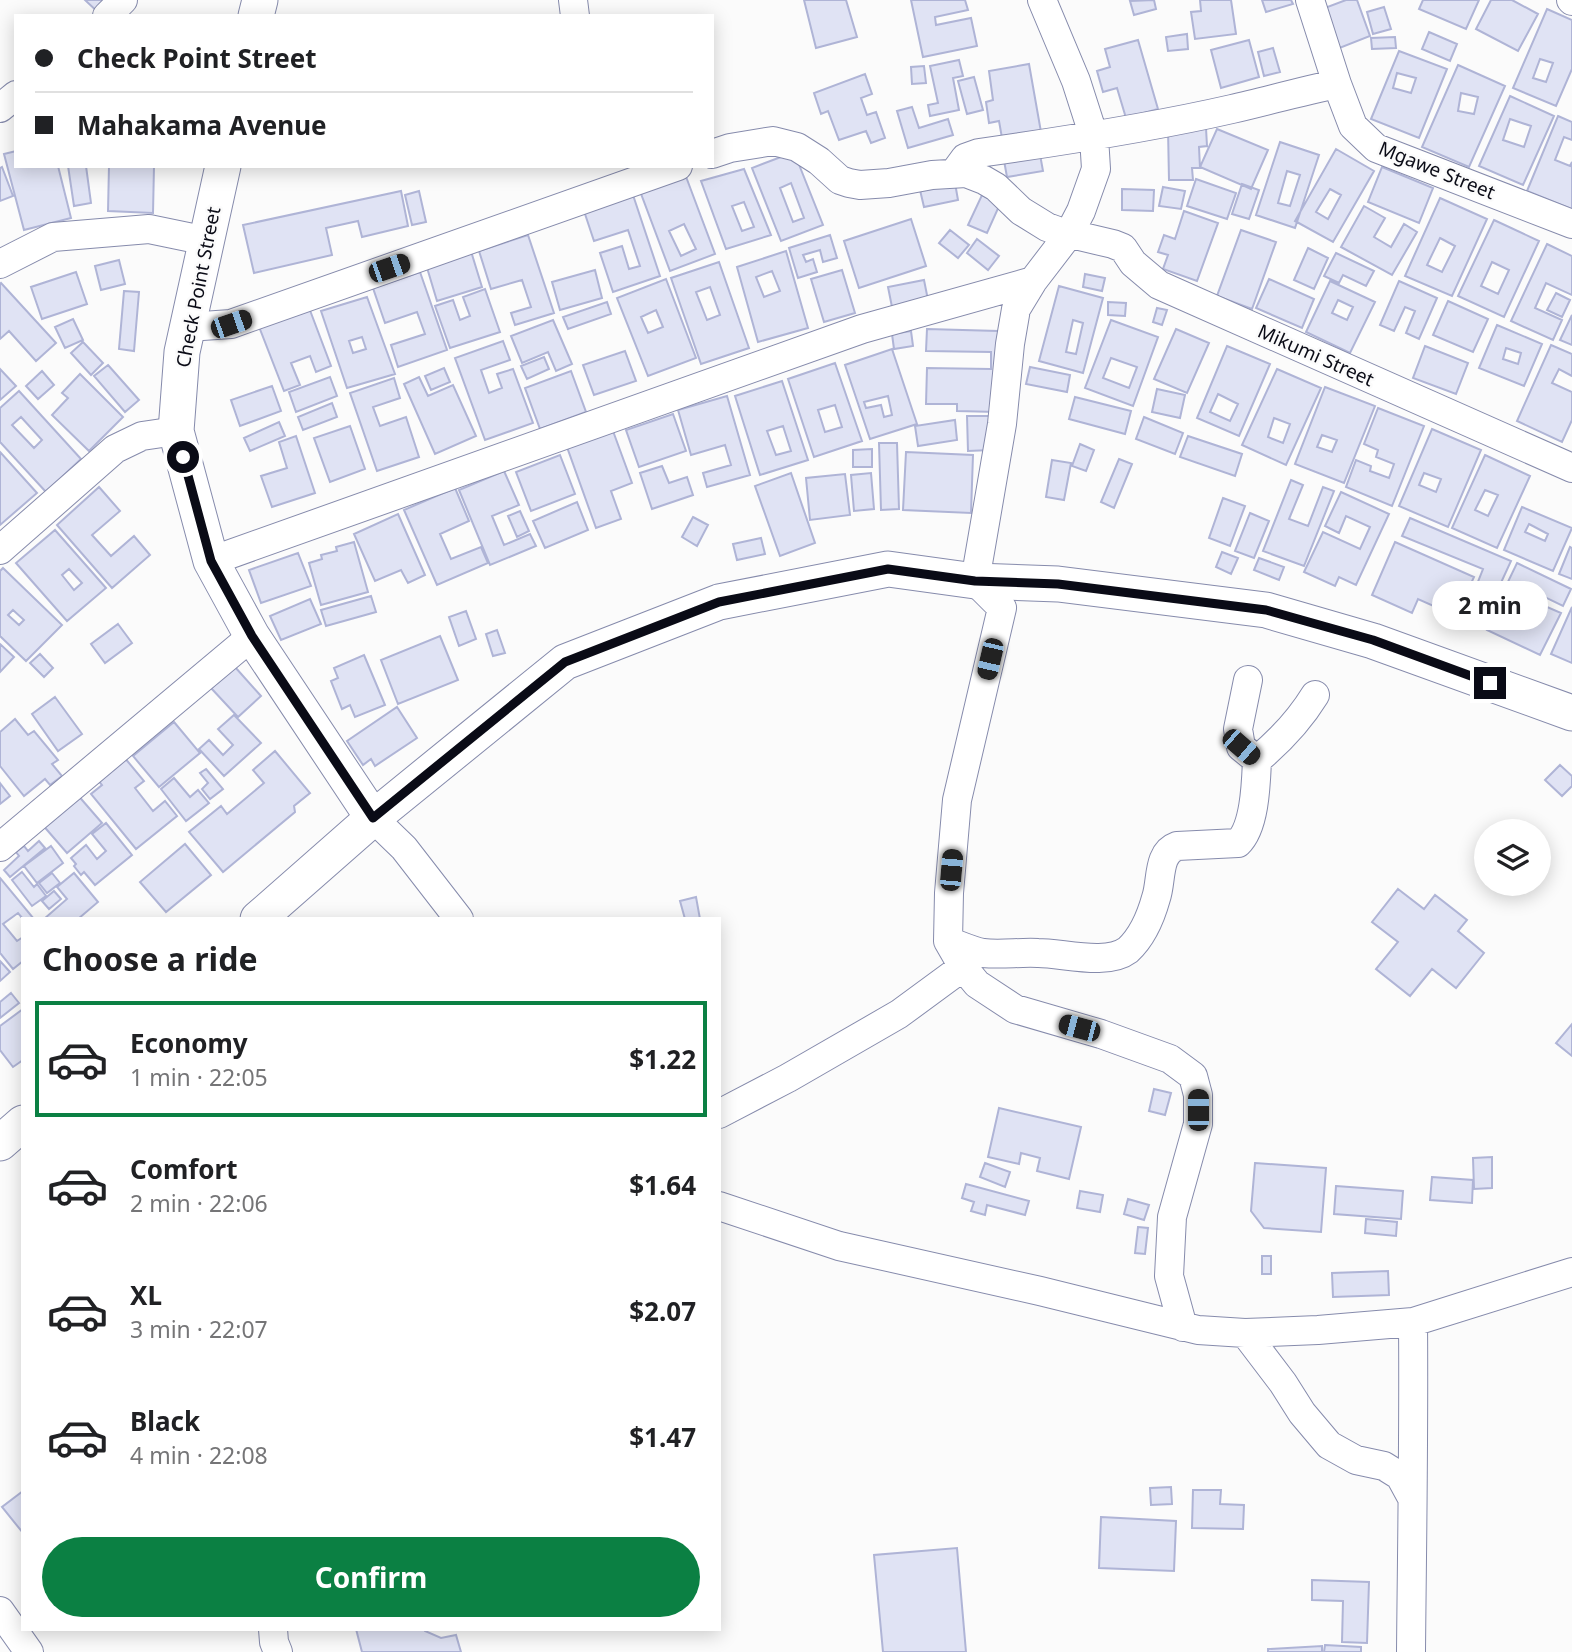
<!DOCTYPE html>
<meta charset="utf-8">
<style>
:root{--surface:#fff;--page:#f6f6f6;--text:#202124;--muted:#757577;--line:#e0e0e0;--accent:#0b8043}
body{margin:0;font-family:"Noto Sans",sans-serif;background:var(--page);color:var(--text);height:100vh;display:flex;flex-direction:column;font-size:26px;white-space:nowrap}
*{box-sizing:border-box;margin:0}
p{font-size:23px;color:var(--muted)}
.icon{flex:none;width:38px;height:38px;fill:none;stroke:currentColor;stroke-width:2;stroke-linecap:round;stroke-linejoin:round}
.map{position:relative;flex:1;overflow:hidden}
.sheet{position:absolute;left:21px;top:917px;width:700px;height:714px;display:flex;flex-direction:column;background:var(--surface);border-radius:0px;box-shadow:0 4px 18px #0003}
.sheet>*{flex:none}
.guide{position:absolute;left:14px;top:14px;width:700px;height:154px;border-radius:0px;box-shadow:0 4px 18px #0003;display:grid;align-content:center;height:154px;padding:0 21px;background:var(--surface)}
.fabs{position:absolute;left:1474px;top:819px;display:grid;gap:14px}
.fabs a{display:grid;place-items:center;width:77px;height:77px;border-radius:50%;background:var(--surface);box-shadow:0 4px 18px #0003;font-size:35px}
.end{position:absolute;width:32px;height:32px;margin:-16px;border:9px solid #0a0b16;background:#fff;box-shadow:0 0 0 4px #fff}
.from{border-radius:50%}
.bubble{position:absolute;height:49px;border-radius:24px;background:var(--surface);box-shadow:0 4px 18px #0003;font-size:23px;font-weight:700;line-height:49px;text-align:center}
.car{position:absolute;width:21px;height:42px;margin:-21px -10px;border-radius:9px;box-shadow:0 0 5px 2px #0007;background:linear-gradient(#222 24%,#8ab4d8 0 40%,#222 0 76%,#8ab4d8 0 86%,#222 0)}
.guide b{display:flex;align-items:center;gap:24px;height:66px;font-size:26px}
.guide b+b{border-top:2px solid var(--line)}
.guide i{width:18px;height:18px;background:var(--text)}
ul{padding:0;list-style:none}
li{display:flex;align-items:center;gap:21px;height:116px;margin:0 14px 10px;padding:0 7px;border:4px solid transparent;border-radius:0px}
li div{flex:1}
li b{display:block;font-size:26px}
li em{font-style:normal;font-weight:700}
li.active{border-color:var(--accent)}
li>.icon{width:63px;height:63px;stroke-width:1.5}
h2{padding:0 21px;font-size:32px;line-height:84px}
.button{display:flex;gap:14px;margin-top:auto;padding:14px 21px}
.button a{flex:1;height:80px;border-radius:42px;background:var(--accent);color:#fff;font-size:28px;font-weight:700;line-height:80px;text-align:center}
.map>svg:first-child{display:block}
</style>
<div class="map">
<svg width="1572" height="1652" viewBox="0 0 1572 1652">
<rect width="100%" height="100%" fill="#fbfbfb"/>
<!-- building -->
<path fill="#e0e3f4" stroke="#afb4d6" stroke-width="2" fill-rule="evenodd" d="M85,0H123L102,16Z
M804,0H846L857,37L816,48Z
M911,0H965L968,10L935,17L936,25L971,18L977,46L923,57Z
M1154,0L1156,9L1134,15L1130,1Z
M1200,0H1231L1236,34L1195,39L1191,12L1201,11Z
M1262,0H1291L1293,4L1266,12Z
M1346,0H1357L1370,36L1337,49L1322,9Z
M1423,0H1479L1466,29L1419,9Z
M1491,0H1512L1538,14L1518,51L1476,29Z
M1384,7L1391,29L1373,34L1367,12Z
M1547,9L1572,20V69L1556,106L1513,88ZM1540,59L1553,63L1546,82L1533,78Z
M1429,32L1457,44L1450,61L1422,49Z
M1187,34L1188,49L1168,51L1166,37Z
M1395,37L1396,48L1372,49L1371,38Z
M1138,40L1158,109L1126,118L1117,88L1103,92L1097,71L1110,67L1105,49Z
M1249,40L1259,77L1221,88L1211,50Z
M1273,48L1280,72L1264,76L1258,52Z
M1399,51L1447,69L1419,138L1371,119ZM1397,73L1416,78L1411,93L1393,88Z
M959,60L963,76L953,78L959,110L930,116L928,105L938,103L930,66Z
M1029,64L1041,132L1002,138L999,121L989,123L986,102L993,100L989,71Z
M1458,65L1505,86L1469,167L1422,147ZM1461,93L1478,97L1474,114L1458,111Z
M924,66L926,83L912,84L911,67Z
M865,74L872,94L861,98L867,115L876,112L885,138L871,143L866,131L839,140L828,111L821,114L814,93Z
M974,77L983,110L967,114L958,81Z
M1510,96L1554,116L1523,185L1479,166ZM1510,119L1531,126L1524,147L1503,140Z
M912,107L919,128L948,119L953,135L908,148L897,111Z
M1558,116L1572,122V140L1564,137L1555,160L1570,166L1572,162V209L1527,191Z
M1206,128L1207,146L1199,147L1200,168H1192L1193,180H1169L1168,129Z
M1217,129L1268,150L1251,189L1200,167Z
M1280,142L1319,155L1295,228L1256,215ZM1287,171L1300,175L1290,206L1278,203Z
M1039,149L1043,171L1007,177L1003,155Z
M1336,149L1374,171L1333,242L1295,221ZM1330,189L1341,195L1328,219L1316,212Z
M16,151V166H58L71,218L24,230L4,154Z
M794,152L823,225L781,241L752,168ZM791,183L804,218L793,222L780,188Z
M68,166H86L91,203L74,206Z
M109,166H154L153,213L108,211Z
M2,167L13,196L0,201V168Z
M1382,167L1433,188L1419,223L1368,202Z
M744,169L771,235L726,249L701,181ZM744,202L754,227L742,231L732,206Z
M685,174L715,254L670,271L640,191ZM684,224L696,249L681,256L669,231Z
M1196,179L1236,193L1227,219L1187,206Z
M955,183L958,200L924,207L920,190Z
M1242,184L1259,190L1249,219L1232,214Z
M1163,187L1185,191L1181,209L1159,206Z
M1122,189L1154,190L1153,211L1122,210Z
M401,191L408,226L362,237L358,221L326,228L332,255L254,273L243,225Z
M419,191L426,222L412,225L405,195Z
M632,192L660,276L613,292L600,253L622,246L629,269L640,266L628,230L594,241L583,208Z
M982,195L1000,204L987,233L968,225Z
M1440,198L1487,219L1452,296L1405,276ZM1440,238L1455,246L1442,272L1427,265Z
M1364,206L1385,218L1374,237L1391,247L1404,224L1417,232L1392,275L1341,247Z
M1184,211L1218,223L1197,281L1163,269L1168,255L1158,252L1164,235L1175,239Z
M911,219L926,266L859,288L844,241Z
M1494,220L1539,241L1504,317L1458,296ZM1492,262L1509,270L1498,294L1481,286Z
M950,230L969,245L958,258L939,243Z
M1241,230L1276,242L1252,309L1217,296Z
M528,235L554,313L515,325L511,313L531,307L522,280L491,289L479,251Z
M830,235L837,258L823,262L820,250L803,255L806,262L813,259L817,272L798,278L789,248Z
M977,239L999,256L988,270L967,253Z
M1547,244L1572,256V295L1546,283L1535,308L1562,320L1553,340L1511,321Z
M470,248L482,287L437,301L425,261Z
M1308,248L1328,258L1314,289L1294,280Z
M786,251L808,328L758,342L737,267ZM772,271L780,291L764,297L756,277Z
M1336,253L1374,271L1366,286L1343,275L1339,283L1324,276Z
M119,260L125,284L101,290L95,266Z
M719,262L749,348L701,364L671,278ZM710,287L720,315L707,320L696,292Z
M595,270L602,298L560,310L552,282Z
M842,270L855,313L824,322L811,279Z
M76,272L87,304L42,319L31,287Z
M420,272L447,350L398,367L391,345L425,334L417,312L385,323L373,288Z
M1085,274L1105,278L1102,291L1083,287Z
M666,279L696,358L648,376L617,298ZM656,310L663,327L648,333L641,317Z
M1269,279L1314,299L1302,328L1256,308Z
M924,280L929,305L893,312L888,287Z
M1330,281L1375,302L1350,353L1306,332ZM1338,300L1353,307L1347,320L1332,313Z
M1399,281L1437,298L1419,339L1406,333L1415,311L1405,307L1394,331L1380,325Z
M1,283L56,343L36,361L9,331L0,339V284Z
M1059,286L1103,298L1083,373L1039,361ZM1073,320L1083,323L1076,354L1066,352Z
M485,289L500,332L450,348L435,306L453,300L460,320L470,316L463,297Z
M124,291L139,292L134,351L119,349Z
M1556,293L1570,300L1562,317L1547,310Z
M367,297L395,374L347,388L321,311ZM362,337L366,349L353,353L349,341Z
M1448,301L1488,319L1473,352L1433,335Z
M607,302L611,314L568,329L563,317Z
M1108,302L1126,303L1125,316L1108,315Z
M308,305L331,366L316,372L310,356L291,363L300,385L284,391L258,324Z
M1157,308L1167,310L1162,325L1153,322Z
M1572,315V345L1560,340Z
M73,319L83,340L65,348L55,327Z
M553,320L572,364L556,371L548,352L522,363L511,336Z
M1111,320L1158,337L1133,406L1085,388ZM1111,358L1137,367L1129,388L1103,378Z
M1497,325L1542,344L1524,386L1479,368ZM1506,348L1521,353L1518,364L1503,359Z
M927,329L998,331L997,412L957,411V404H926L927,368L991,369V352L926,351Z
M1176,329L1209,343L1187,393L1154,379Z
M911,331L913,346L894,349L892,334Z
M503,341L510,360L481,370L489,393L502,388L497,374L513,369L533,423L485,440L455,358Z
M83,342L103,363L91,375L71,353Z
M1551,345L1572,354V376L1559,369L1552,383L1572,392V420L1562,442L1517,421Z
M1227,346L1270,364L1239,436L1197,418ZM1218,394L1238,404L1230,421L1210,412Z
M1425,346L1468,363L1456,394L1413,378Z
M892,349L917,424L870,439L845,365ZM888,396L892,415L884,417L881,405L866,408L864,402Z
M625,351L636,381L594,395L583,365Z
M544,357L549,369L527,379L521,366Z
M835,363L862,441L814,457L788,379ZM835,405L842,427L825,432L818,410Z
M108,365L139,400L125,412L94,376Z
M1030,367L1070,375L1067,392L1026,384Z
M444,368L450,382L431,390L425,376Z
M0,369L16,386L0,400Z
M1277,369L1321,388L1286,465L1242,445ZM1274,418L1290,424L1283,443L1268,437Z
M42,371L54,385L38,399L26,386Z
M571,371L586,412L540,429L525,388Z
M80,374L123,417L89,451L52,415L68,398L62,393Z
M330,377L337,396L296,412L289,392Z
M419,377L428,396L453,385L476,436L435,454L404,384Z
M394,378L400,398L373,407L380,426L406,417L419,457L377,471L350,393Z
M782,381L808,460L760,475L735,396ZM783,426L791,451L776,455L767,431Z
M272,386L281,411L240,426L231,400Z
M1325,387L1375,406L1344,483L1295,464ZM1322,435L1337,440L1332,452L1317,447Z
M1157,389L1185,395L1180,418L1152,412Z
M19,391L81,459L46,492L0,442V408ZM21,417L42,440L34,448L12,425Z
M727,396L750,475L707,487L703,473L731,465L725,445L691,455L678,410Z
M1075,397L1131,411L1125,434L1069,419Z
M332,403L337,417L303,430L298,417Z
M1378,408L1424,426L1392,506L1346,487L1356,460L1371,466L1370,471L1389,478L1394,464L1376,457L1378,450L1364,444Z
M673,414L686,451L639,467L626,430Z
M967,416H990L991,450L968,451Z
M1144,417L1183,433L1175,454L1136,439Z
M955,420L957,440L918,446L915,426Z
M279,422L285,436L250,451L244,438Z
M350,426L365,469L330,482L314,438Z
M1432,429L1481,450L1448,527L1399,506ZM1424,473L1441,479L1436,492L1419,485Z
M613,431L632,483L611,491L621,519L596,528L567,447Z
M296,436L315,493L272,507L261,476L287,468L279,442Z
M1188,436L1242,454L1235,476L1180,457Z
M879,443H897L899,509L881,510Z
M1080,444L1094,450L1086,471L1072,466Z
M872,449V467H853V450Z
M0,452L37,493L0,525Z
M906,452L973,455L971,513L903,510Z
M560,455L575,494L531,511L516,472Z
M1485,455L1530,476L1497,548L1452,528ZM1485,490L1498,495L1488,516L1475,510Z
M1119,459L1132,464L1114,508L1101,502Z
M1052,460L1071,463L1064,500L1046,497Z
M662,466L669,483L687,477L693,495L652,509L640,473Z
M504,471L519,505L492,516L504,545L530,534L536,546L490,565L459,490Z
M791,473L815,543L780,556L755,486Z
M871,473L874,509L854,511L851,475Z
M845,474L850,515L810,520L806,478Z
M1291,480L1303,485L1289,519L1308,526L1323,487L1334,491L1304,566L1263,551Z
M99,487L120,511L92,535L111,556L134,536L150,555L112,588L57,525Z
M455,488L469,521L440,534L451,559L481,547L488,563L437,585L404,510Z
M1341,492L1389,514L1356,585L1339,577L1335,586L1304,572L1323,532L1360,549L1370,527L1346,516L1339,533L1325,526Z
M1223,498L1245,506L1230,546L1209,538Z
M577,502L588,530L545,548L533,521Z
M1522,507L1572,528L1553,571L1504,550ZM1529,524L1548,534L1545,541L1525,532Z
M520,511L529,531L517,537L508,516Z
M1250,513L1269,521L1254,558L1235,551Z
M398,514L425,575L408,583L401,570L375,581L354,534Z
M693,517L708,525L697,546L682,537Z
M1410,518L1511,561L1482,624L1464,617L1483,569L1402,536Z
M55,530L106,588L67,621L16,563ZM69,569L82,583L74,590L62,575Z
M761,538L765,554L737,560L733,544Z
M354,542L368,592L321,605L309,563L322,559L321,555L337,551L336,547Z
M1395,542L1474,577L1456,616L1418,599L1412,613L1372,595Z
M1570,547L1572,548V579L1559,574Z
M1222,552L1238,558L1231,574L1216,567Z
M298,553L311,586L261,603L249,570Z
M1259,558L1284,567L1279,580L1254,570Z
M1517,563L1571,589L1563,606L1524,587L1520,595L1505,588Z
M3,568L62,625L26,661L0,636V571ZM13,610L24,620L19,625L8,615Z
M1505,592L1525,602L1522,608L1540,616L1545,606L1561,613L1540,655L1487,630Z
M371,596L376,612L326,626L321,610Z
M310,599L321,624L281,640L270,616Z
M1572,607V663L1551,654Z
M466,611L476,639L459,646L449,617Z
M118,624L132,643L105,663L91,644Z
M497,630L505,653L493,656L486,634Z
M440,636L458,680L398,704L381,660Z
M0,644L14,657L0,672Z
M40,654L53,668L44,677L30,663Z
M364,655L385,705L355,717L350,705L342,709L331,681L338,678L334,668Z
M235,667L261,696L238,717L211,688Z
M55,697L82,734L58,751L32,714Z
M397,707L417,738L375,766L371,759L363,765L347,741Z
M234,715L261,743L224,776L199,749L209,740L223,755L233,745L218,729Z
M15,719L28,735L34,731L58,760L52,764L62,776L50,785L45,779L24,796L0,766V732Z
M174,722L200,753L159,787L133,756Z
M275,751L310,793L294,806L295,812L223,872L189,832L221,806L227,814L264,783L253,770Z
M124,757L144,781L135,788L153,811L165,801L177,816L136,849L91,794L102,785L97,779Z
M1560,765L1572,776V786L1562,796L1545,780Z
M206,769L223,789L210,799L202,789L208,783L200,773Z
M174,778L190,797L198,790L209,803L186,821L161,789Z
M0,783L10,796L0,804Z
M76,793L102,823L67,853L41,823Z
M106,823L132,855L95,885L84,872L81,875L74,866L76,864L71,858L86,845L97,859L106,851L92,834Z
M39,841L45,848L10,877L4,870L19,856L16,852L24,846L28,851Z
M185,844L211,875L166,912L140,882Z
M51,846L63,863L37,883L24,866Z
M22,872L34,887L37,884L46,896L32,906L12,880Z
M52,873L60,883L47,893L39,883Z
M74,873L98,902L78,919H44L67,899L57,887Z
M0,878L34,919H23L18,913L3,924L17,941L23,937V961L13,969L0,953Z
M1398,889L1424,909L1435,895L1467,920L1458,931L1484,953L1456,988L1432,969L1410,996L1376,969L1398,942L1372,922Z
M54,891L61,899L49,909L42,901Z
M696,897L700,919H685L680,901Z
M0,961L10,972L0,981Z
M11,993L19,1003L0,1018V1002Z
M23,1009V1060L13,1067L0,1050V1026Z
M1572,1024V1056L1556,1043Z
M1154,1089L1171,1093L1165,1115L1149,1111Z
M999,1108L1081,1127L1069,1179L1037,1171L1040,1158L1021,1153L1019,1164L988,1157Z
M1492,1157V1188L1474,1189L1473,1158Z
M985,1163L1010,1172L1005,1187L980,1177Z
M1255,1163L1326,1168L1321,1232L1264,1228L1251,1211Z
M1432,1177L1473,1180L1472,1203L1430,1200Z
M966,1184L1029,1201L1025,1215L987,1205L985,1215L971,1211L974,1202L962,1198Z
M1336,1186L1403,1191L1401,1219L1334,1214Z
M1080,1191L1103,1195L1100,1212L1077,1208Z
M1128,1199L1149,1205L1144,1220L1124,1214Z
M1366,1219L1397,1222L1396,1236L1365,1233Z
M1138,1227L1148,1228L1145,1254L1135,1253Z
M1262,1256H1271V1274H1262Z
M1388,1271L1389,1295L1333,1297L1332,1273Z
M1171,1487L1172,1504L1151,1505L1150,1488Z
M1193,1490H1221L1220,1504L1244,1505L1243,1529L1192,1528Z
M23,1491V1533L2,1507Z
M1101,1517L1176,1521L1174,1571L1099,1568Z
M957,1548L966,1652H883L874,1555Z
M1312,1580L1369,1582L1367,1643L1342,1642L1343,1601L1312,1600Z
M356,1629H424L425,1631L441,1638L456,1635L461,1652H362Z
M1325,1645L1361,1647V1652H1324Z
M1322,1646V1652H1268V1649Z"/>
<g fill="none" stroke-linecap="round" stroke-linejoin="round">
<defs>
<path id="minor" d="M573,0L575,16
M1042,0L1076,81L1094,137L1096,169L1081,211L1069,234L1033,281L1016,309L1010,344L1002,424L975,581L1002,608L957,800L949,893L948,941L963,967L977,984L1015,1009L1101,1034L1170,1059L1193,1076L1198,1095V1124L1172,1217L1169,1276L1183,1327
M1310,0L1337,84L1353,126L1376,148L1572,224
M1571,0L1572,1
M107,16L123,0
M0,108L16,95
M712,154L730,148L773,141L797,147L819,161L840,180L849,183L860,185L889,183L932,175L966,173L984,180L996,187L1021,211L1047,227L1058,231L1113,244L1123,248L1133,263L1159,285L1572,468
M954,173L965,158L979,153C1064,141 1149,128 1232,109C1267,101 1302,91 1337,84
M0,264L53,237L149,229L207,241
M188,327L231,324L678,166
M0,550L115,449L142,436L176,431
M211,561L862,329L1033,281
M1257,760C1280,741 1299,721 1315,695
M373,818L404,848L459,919
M0,847L252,636
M948,941C959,945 972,951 983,953C1001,955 1020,952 1038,953C1063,953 1107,966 1128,950C1142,937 1151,916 1156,898C1162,881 1157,853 1177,846L1238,843C1255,827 1256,783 1257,760L1241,747L1238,729L1248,680
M719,1114L788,1078L899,1014L963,967
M719,1206L839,1246L1040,1291L1198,1330L1245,1333L1318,1330L1413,1322L1572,1272
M1245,1333L1283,1383L1302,1413L1329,1445L1356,1460L1384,1466L1400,1476L1412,1498
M0,1611L29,1652
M273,1629L274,1642L278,1652
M1411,1652C1412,1542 1414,1432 1413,1322"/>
<path id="tertiary" d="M256,16L260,0
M223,166L182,352L176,431L211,561L252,636L373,818
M258,919L373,818L565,662L719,602L888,569L975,581L1058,584L1266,610L1373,641L1572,713
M0,1143L23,1123"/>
</defs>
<!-- minor casing -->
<use href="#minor" stroke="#868bac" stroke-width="30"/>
<!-- tertiary casing -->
<use href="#tertiary" stroke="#868bac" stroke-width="37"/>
<!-- minor -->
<use href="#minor" stroke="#fff" stroke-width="28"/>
<!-- tertiary -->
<use href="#tertiary" stroke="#fff" stroke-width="35"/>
</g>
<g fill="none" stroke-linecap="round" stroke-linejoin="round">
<!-- route -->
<path stroke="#0a0b16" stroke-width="9" d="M183,457L211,561L252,636L373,818L565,662L719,602L888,569L975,581L1058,584L1266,610L1373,640L1490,683"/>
</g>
<g text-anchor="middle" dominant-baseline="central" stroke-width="5" stroke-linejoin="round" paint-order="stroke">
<!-- street labels -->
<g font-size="19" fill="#0a0b16" stroke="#fbfbfb">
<text transform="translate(1437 170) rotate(22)">Mgawe Street</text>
<text transform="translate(198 287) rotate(-79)">Check Point Street</text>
<text transform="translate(1316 355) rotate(24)">Mikumi Street</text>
</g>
</g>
</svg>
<div class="fabs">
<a><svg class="icon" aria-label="layers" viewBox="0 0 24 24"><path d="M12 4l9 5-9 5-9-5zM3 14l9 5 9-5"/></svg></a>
</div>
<i class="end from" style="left:183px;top:457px"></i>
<i class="end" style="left:1490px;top:683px"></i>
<div class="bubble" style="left:1432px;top:581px;width:116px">2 min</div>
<i class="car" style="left:389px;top:268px;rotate:71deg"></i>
<i class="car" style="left:231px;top:324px;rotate:71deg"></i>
<i class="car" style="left:990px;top:659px;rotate:193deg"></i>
<i class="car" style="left:1241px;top:747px;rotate:131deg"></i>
<i class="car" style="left:951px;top:870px;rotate:5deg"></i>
<i class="car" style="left:1079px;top:1028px;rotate:285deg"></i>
<i class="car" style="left:1198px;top:1110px;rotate:0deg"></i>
<div class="guide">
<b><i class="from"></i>Check Point Street</b>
<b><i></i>Mahakama Avenue</b>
</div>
<section class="sheet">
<h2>Choose a ride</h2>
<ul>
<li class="active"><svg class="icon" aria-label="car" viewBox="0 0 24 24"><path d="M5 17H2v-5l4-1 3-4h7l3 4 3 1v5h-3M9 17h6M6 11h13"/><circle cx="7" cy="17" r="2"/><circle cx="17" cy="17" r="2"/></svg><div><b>Economy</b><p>1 min · 22:05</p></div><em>$1.22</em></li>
<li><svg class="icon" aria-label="car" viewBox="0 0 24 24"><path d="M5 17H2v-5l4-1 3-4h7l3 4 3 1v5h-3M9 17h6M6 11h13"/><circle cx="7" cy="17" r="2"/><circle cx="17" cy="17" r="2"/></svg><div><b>Comfort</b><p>2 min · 22:06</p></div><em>$1.64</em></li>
<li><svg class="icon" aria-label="car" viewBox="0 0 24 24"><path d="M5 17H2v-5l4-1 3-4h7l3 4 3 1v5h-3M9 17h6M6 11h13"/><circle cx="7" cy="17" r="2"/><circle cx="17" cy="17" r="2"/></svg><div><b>XL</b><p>3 min · 22:07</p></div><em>$2.07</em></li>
<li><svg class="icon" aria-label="car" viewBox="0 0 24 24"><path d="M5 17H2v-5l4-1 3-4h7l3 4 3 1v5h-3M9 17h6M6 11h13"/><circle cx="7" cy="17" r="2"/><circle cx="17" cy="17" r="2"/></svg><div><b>Black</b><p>4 min · 22:08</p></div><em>$1.47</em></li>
</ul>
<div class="button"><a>Confirm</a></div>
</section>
</div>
